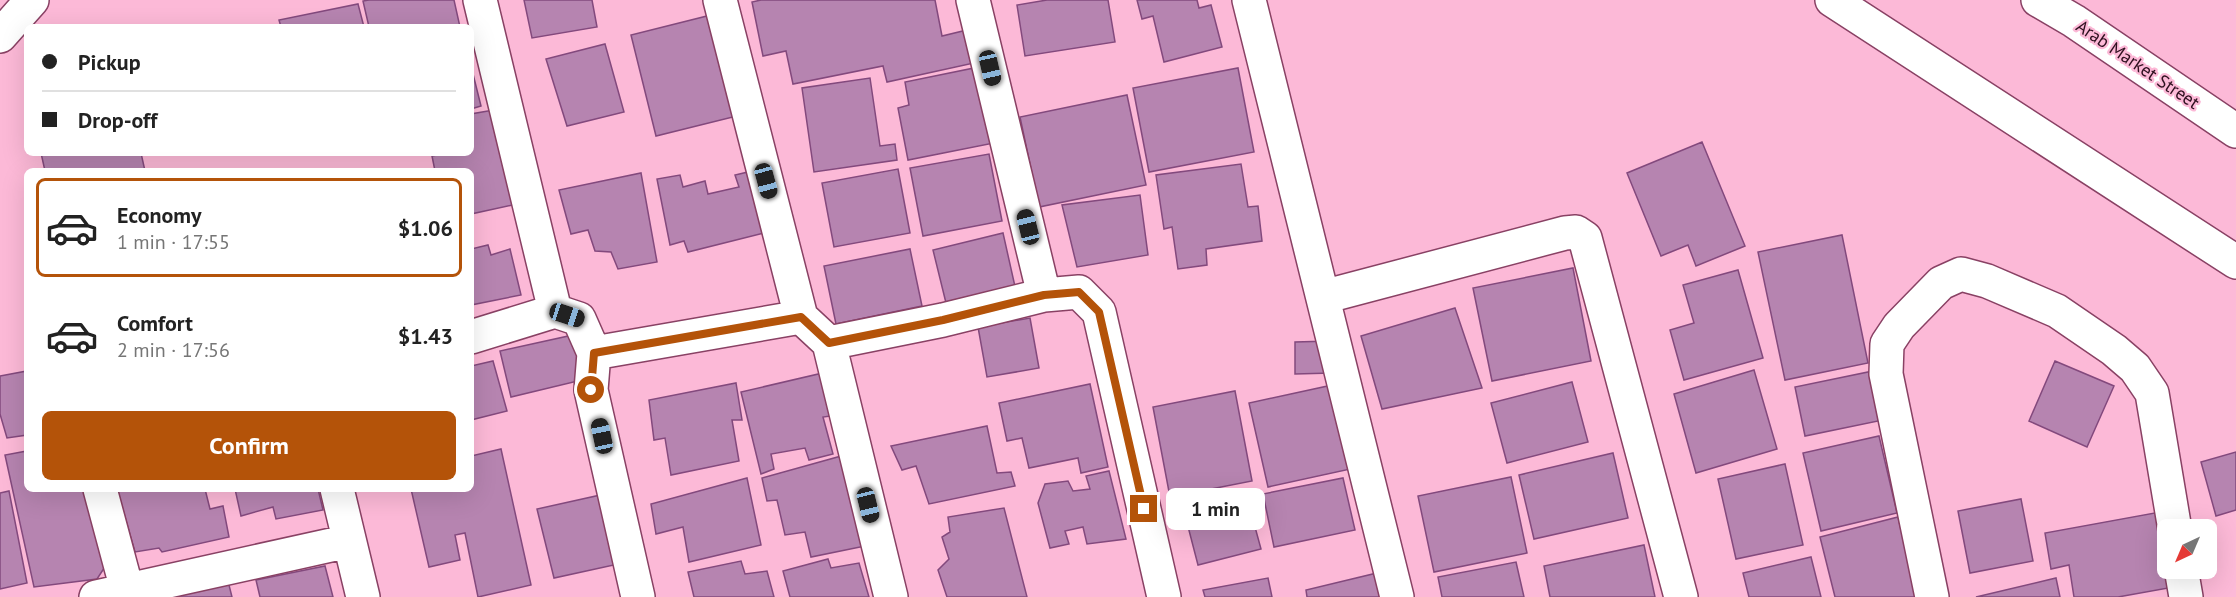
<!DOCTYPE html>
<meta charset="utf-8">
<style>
:root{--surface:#fff;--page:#f2f2f2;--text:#222;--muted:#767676;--line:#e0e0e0;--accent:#b45309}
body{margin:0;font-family:"PT Sans",sans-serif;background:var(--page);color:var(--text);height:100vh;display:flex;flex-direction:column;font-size:22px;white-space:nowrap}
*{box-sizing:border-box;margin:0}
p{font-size:20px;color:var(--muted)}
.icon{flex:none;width:33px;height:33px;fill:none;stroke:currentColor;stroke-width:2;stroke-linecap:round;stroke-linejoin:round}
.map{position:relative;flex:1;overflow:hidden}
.panel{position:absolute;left:24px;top:168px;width:450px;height:324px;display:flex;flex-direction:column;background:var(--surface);border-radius:9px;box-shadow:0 6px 24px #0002}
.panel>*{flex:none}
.hud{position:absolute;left:24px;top:24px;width:450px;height:132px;border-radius:9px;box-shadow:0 6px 24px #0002;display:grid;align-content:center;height:132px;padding:0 18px;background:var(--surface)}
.needle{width:39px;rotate:224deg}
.controls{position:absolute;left:2157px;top:519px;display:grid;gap:12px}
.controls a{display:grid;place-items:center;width:60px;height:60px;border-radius:9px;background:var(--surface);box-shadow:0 6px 24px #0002;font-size:30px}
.end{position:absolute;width:27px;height:27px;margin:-14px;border:8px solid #b45309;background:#fff;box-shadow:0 0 0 3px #fff}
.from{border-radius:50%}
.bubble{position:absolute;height:42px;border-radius:9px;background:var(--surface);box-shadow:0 6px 24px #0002;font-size:20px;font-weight:700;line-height:42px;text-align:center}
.car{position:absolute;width:18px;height:36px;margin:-18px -9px;border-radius:8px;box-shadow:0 0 4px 2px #0007;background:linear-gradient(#222 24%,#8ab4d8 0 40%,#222 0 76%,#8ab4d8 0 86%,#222 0)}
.hud b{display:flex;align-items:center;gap:21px;height:57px;font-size:22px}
.hud b+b{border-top:2px solid var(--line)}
.hud i{width:15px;height:15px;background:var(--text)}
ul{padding:10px 0 0;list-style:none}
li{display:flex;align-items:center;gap:18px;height:99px;margin:0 12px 9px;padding:0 6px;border:3px solid transparent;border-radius:9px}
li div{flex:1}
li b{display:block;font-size:22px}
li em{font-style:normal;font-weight:700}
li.current{border-color:var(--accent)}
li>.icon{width:54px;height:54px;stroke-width:1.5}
.action{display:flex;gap:12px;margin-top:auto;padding:12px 18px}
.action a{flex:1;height:69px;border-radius:9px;background:var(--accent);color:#fff;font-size:24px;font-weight:700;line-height:69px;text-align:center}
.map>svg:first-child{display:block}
</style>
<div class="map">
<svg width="2236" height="597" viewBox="0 0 2236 597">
<rect width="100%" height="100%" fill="#fcb9d7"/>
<!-- building -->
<path fill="#b684b0" stroke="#83497d" stroke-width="1.5" d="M369,0H454L460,27H369L363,1Z
M524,0H592L597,27L532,38Z
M761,0H935L942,36L967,30L974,63L887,82L883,66L793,84L786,51L763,56L752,2Z
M1047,0H1108L1115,42L1025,56L1017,5Z
M1137,0H1197L1199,8L1211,5L1222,47L1164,62L1153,16L1142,19Z
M358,4L364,27H281L279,20Z
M723,12L749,113L656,136L631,35Z
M605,44L624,112L567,126L546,59Z
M471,66L481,106L471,109Z
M979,67L994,143L908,160L898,108L909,105L905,82Z
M1238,68L1254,152L1149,172L1133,88Z
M870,78L880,146L895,144L897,160L814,172L802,88Z
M1127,95L1146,185L1039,207L1020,117Z
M499,109L522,203L471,214V171H435L432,156L446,153H471V114Z
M1702,142L1745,246L1696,266L1688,245L1661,256L1627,173Z
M41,153H141L145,171H45Z
M989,154L1002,221L923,236L910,168Z
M1241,164L1248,207L1258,206L1262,241L1206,249L1207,265L1178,269L1172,227L1164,229L1156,175Z
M898,169L910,233L834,247L822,183Z
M748,172L764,233L688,252L684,241L670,245L657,179L680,175L683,187L705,181L708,194L739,187L735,175Z
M641,173L657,262L618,269L611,252L595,251L588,230L571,234L559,190Z
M1140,195L1148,255L1077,267L1062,205Z
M1003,233L1016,291L947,307L933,250Z
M1842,235L1868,363L1785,380L1758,252Z
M488,245L491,255L510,249L521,295L471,305V249Z
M910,249L922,306L836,324L824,266Z
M1573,268L1591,361L1492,381L1473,288Z
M1738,270L1763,358L1684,380L1670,330L1694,323L1683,285Z
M1455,308L1482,388L1382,409L1361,336Z
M1030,318L1039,368L987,377L978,327Z
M573,335L582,380L511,397L500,351Z
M1331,341L1332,373L1295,374V342Z
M493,361L507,411L471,420V366Z
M2055,361L2114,386L2087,447L2029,421Z
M1754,370L1777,449L1696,473L1674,394Z
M27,371V435L7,438L0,414V376Z
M1873,371L1883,420L1805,436L1795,387Z
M827,372L837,415L823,417L833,454L809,460L805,448L771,454L774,469L761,474L741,392Z
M1572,382L1588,442L1507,463L1491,403Z
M736,383L742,420H732L739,461L671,475L665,438L654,440L649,400Z
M1090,384L1108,467L1081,473L1078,458L1029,468L1022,438L1007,441L999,403Z
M1337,384L1355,468L1268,487L1249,403Z
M1235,391L1252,481L1170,497L1153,407Z
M987,426L997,473L1011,472L1015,486L929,504L916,466L902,470L891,446Z
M1879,436L1897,513L1821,531L1803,453Z
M501,449L531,585L478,597L465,533L455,535L460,560L429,567L411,489H471V456Z
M27,451V489H95L112,556L97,579L34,587L5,455Z
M2236,452V510L2216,516L2201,462Z
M852,453L875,544L811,557L805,532L785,535L777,500L767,501L762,478Z
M1613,453L1628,518L1534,539L1519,475Z
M1785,464L1803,545L1736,559L1718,479Z
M1109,471L1126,539L1087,544L1083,527L1065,531L1069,544L1050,548L1038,503L1045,484L1068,481L1073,491L1090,489L1086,476Z
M1511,477L1527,553L1434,572L1418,496Z
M747,478L761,545L689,562L683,527L656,534L651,504Z
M1343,478L1355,530L1274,547L1263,494Z
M117,489H205L210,509L223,506L229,537L162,552L159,548L135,552Z
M235,489H318L323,510L276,519L273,507L241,516Z
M9,491L27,583L0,589V493Z
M605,494L623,563L554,578L537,509Z
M1246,494L1261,549L1198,565L1184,511Z
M2021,499L2033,561L1970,573L1958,511Z
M1004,508L1027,597H947L938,570L949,559L942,537L950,532L948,517Z
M2160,512L2168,552V568L2174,587L2118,597H2074L2069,565L2051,569L2045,533Z
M1898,517L1917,597H1835L1820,537Z
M1644,545L1655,597H1550L1544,566Z
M1811,557L1821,597H1749L1743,573Z
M828,559L831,568L859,563L869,597H790L783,571Z
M741,561L745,574L767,571L774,597H694L688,572Z
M1516,562L1524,597H1442L1438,577Z
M325,566L333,597H260L256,580Z
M225,569L232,597H179L175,579Z
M1377,573L1383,597H1307L1306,590Z
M1268,578L1272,597H1205L1203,590Z
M2056,578L2060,597H1976Z"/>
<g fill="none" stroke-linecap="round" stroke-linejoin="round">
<defs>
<path id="minor" d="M480,0L555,311L579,319L594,353L591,390L638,597
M720,0L801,317L829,343L891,597
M973,0L1044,295
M1249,0L1397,597
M1323,297L1565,233L1576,232L1585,238L1681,597
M471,337L555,311
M829,343L943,320L1044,295L1079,292L1099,312L1164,597
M594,353L801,317
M100,489L129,597
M337,489L363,597
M2181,568L2186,597
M96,597L349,541
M1932,597L1886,374L1887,344L1899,326L1941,283L1961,274L1987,281L2057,311L2114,350L2135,368L2152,393L2175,530"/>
<path id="secondary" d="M1832,0L2236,262
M2038,0L2074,21L2236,131
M0,36L32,0"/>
</defs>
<!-- minor casing -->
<use href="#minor" stroke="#894164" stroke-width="36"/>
<!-- secondary casing -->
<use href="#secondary" stroke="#894164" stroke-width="36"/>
<!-- minor -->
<use href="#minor" stroke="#fff" stroke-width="33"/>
<!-- secondary -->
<use href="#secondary" stroke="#fff" stroke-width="33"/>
</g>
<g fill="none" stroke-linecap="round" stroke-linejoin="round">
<!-- route -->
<path stroke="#b45309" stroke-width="8" d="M591,390L594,353L801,317L829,343L943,320L1044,295L1079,292L1099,312L1144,509"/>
</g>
<g text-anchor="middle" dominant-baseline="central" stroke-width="4.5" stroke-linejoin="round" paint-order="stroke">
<!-- street labels -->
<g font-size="18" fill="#2e101f" stroke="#fcb9d7">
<text transform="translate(2138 64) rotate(34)">Arab Market Street</text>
</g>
</g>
</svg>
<div class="controls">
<a><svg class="needle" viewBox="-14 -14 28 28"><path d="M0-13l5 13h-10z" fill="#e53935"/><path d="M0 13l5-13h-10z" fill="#767676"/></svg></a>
</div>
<i class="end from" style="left:591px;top:390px"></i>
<i class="end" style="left:1144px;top:509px"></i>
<div class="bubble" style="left:1166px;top:488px;width:99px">1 min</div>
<i class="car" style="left:990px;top:68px;rotate:167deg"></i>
<i class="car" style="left:766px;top:181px;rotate:165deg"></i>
<i class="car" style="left:1028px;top:227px;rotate:346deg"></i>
<i class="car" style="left:567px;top:315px;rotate:108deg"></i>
<i class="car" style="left:602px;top:436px;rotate:348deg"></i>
<i class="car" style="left:868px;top:505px;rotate:166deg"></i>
<div class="hud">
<b><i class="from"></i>Pickup</b>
<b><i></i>Drop-off</b>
</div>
<section class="panel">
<ul>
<li class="current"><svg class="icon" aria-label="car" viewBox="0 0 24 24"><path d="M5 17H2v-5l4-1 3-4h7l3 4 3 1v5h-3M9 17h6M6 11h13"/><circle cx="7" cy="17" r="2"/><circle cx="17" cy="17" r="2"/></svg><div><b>Economy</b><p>1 min · 17:55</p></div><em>$1.06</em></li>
<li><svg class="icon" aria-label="car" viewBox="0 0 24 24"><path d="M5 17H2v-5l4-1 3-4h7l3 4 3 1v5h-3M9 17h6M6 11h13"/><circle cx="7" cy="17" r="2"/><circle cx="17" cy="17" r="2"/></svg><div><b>Comfort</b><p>2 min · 17:56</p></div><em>$1.43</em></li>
</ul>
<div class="action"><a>Confirm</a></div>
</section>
</div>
